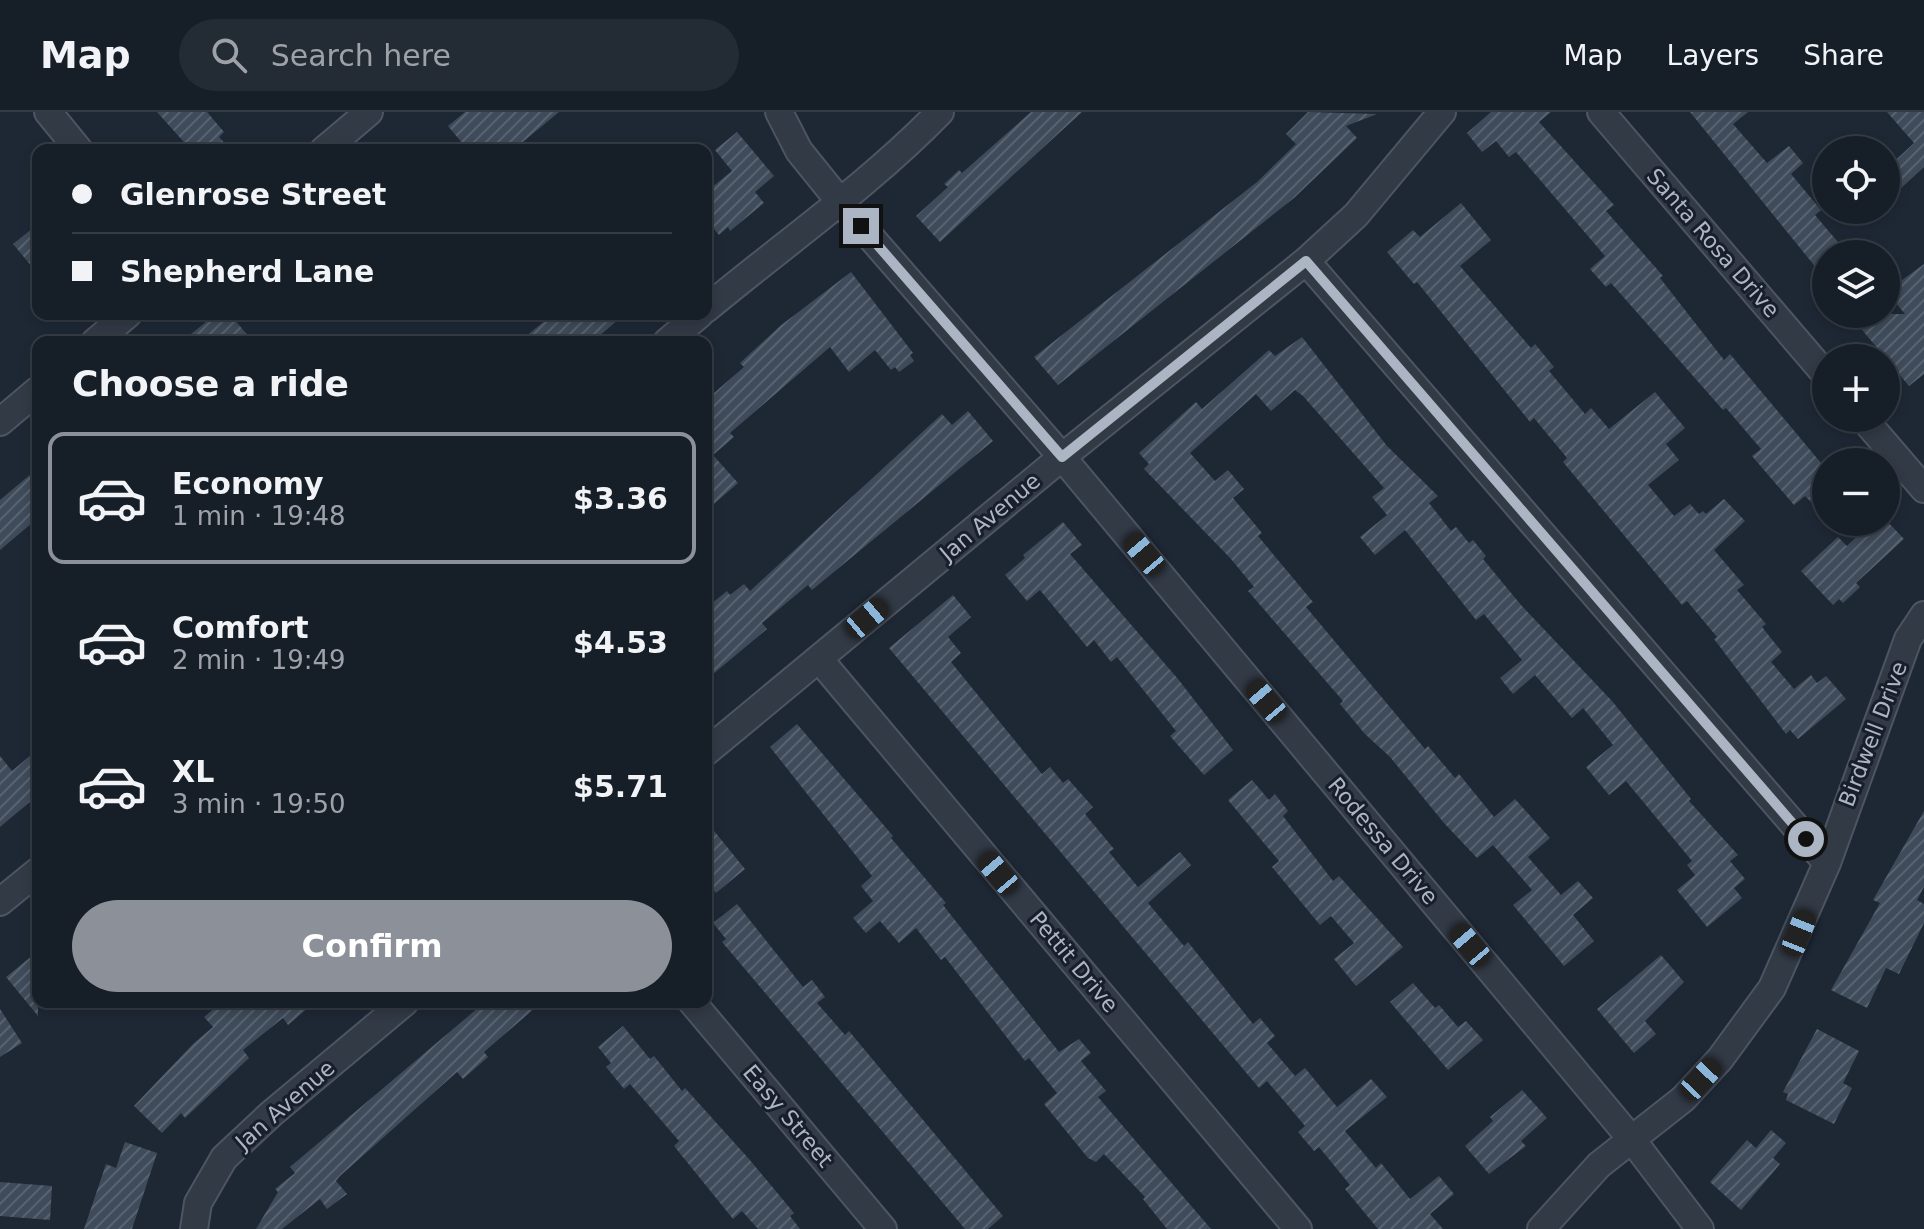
<!DOCTYPE html>
<meta charset="utf-8">
<style>
:root{--surface:#161e28;--page:#232b34;--text:#f1f3f6;--muted:#9ea2a8;--line:#353c45;--accent:#8c9099}
body{margin:0;font-family:"DejaVu Sans",sans-serif;background:var(--page);color:var(--text);height:100vh;display:flex;flex-direction:column;font-size:30px;white-space:nowrap}
*{box-sizing:border-box;margin:0}
p{font-size:26px;color:var(--muted)}
.icon{flex:none;width:44px;height:44px;fill:none;stroke:currentColor;stroke-width:2;stroke-linecap:round;stroke-linejoin:round}
.map{position:relative;flex:1;overflow:hidden}
.drawer{position:absolute;left:32px;top:224px;width:680px;height:672px;display:flex;flex-direction:column;background:var(--surface);border-radius:16px;box-shadow:0 4px 12px #0003,0 0 0 2px var(--line)}
.drawer>*{flex:none}
.top-card{position:absolute;left:32px;top:32px;width:680px;height:176px;border-radius:16px;box-shadow:0 4px 12px #0003,0 0 0 2px var(--line);display:grid;align-content:center;height:176px;padding:0 40px;background:var(--surface)}
.fabs{position:absolute;left:1812px;top:24px;display:grid;gap:16px}
.fabs a{display:grid;place-items:center;width:88px;height:88px;border-radius:50%;background:var(--surface);box-shadow:0 4px 12px #0003,0 0 0 2px var(--line);font-size:40px}
.end{position:absolute;width:36px;height:36px;margin:-18px;border:10px solid #abb5c3;background:#111;box-shadow:0 0 0 4px #111}
.from{border-radius:50%}
.car{position:absolute;width:24px;height:48px;margin:-24px -12px;border-radius:10px;box-shadow:0 0 6px 2px #0007;background:linear-gradient(#222 24%,#8ab4d8 0 40%,#222 0 76%,#8ab4d8 0 86%,#222 0)}
.top-card b{display:flex;align-items:center;gap:28px;height:76px;font-size:30px}
.top-card b+b{border-top:2px solid var(--line)}
.top-card i{width:20px;height:20px;background:var(--text)}
ul{padding:0;list-style:none}
li{display:flex;align-items:center;gap:24px;height:132px;margin:0 16px 12px;padding:0 24px;border:4px solid transparent;border-radius:16px}
li div{flex:1}
li b{display:block;font-size:30px}
li em{font-style:normal;font-weight:800}
li.selected{border-color:var(--accent)}
li>.icon{width:72px;height:72px;stroke-width:1.5}
h2{padding:0 40px;font-size:36px;line-height:96px}
.action{display:flex;gap:16px;margin-top:auto;padding:16px 40px}
.action a{flex:1;height:92px;border-radius:48px;background:var(--accent);color:#fff;font-size:32px;font-weight:800;line-height:92px;text-align:center}
header{display:flex;align-items:center;gap:48px;box-sizing:border-box;height:112px;padding:0 40px;background:var(--surface);border-bottom:2px solid var(--line)}
header strong{font-size:38px}
nav{display:flex;gap:44px;margin-inline-start:auto;font-size:28px}
.search{width:560px;height:72px;background:var(--page);display:flex;align-items:center;gap:20px;box-sizing:border-box;padding:0 28px;border-radius:44px;color:var(--muted);font-size:30px}
.map>svg:first-child{display:block}
</style>
<header>
<strong>Map</strong>
<div class="search"><svg class="icon" aria-label="search" viewBox="0 0 24 24"><circle cx="10" cy="10" r="6"/><path d="M15 15l6 6"/></svg>Search here</div>
<nav><a>Map</a><a>Layers</a><a>Share</a></nav>
</header>
<div class="map">
<svg width="1924" height="1117" viewBox="0 0 1924 1117">
<defs>
<pattern id="building-hatch" width="6" height="6" patternUnits="userSpaceOnUse" patternTransform="scale(2)"><rect width="6" height="6" fill="#3f4b5a"/><path d="M-1 1l2-2M0 6l6-6M5 7l2-2" fill="none" stroke="#586370"/></pattern>
</defs>
<rect width="100%" height="100%" fill="#1e2835"/>
<!-- building -->
<path fill="url(#building-hatch)" d="M157,0H207L224,20L219,25L231,38H191Z
M465,0H559L513,38H468L448,14Z
M1031,0H1082L940,130L916,104L948,75L944,72L959,58L962,61Z
M1308,0L1377,2L1346,14L1357,26L1294,86L1058,273L1034,245L1257,70L1296,32L1286,22Z
M1491,0H1551L1539,10L1614,93L1606,99L1663,164L1660,166L1724,248L1730,242L1826,357V377L1811,390L1805,384L1794,393L1752,344L1761,337L1726,296L1723,298L1611,171L1606,175L1590,157L1605,144L1516,40L1509,45L1496,29L1482,40L1467,21Z
M1690,0H1748L1733,12L1767,51L1789,34L1803,51L1791,62L1821,98L1815,103L1848,142H1826V168Z
M1887,0H1924V55L1886,90V57L1914,31Z
M737,20L774,64L755,80L764,91L730,119L728,115L719,123L706,107V80L732,59L715,38Z
M1461,91L1491,128L1460,154L1531,236L1535,232L1554,255L1549,259L1585,302L1591,296L1609,317L1655,280L1685,316L1666,332L1679,348L1648,373L1674,404L1690,392L1699,402L1703,399L1706,402L1724,387L1745,409L1714,438L1744,473L1737,478L1766,512L1762,515L1782,540L1771,550L1794,577L1811,563L1817,571L1826,564L1846,587L1798,627L1790,618L1786,622L1714,527L1717,525L1687,489L1682,493L1563,350L1567,346L1534,306L1530,310L1417,170L1414,172L1387,140L1413,118L1420,125Z
M38,112V162L13,132Z
M1924,152V262L1909,274L1858,213L1872,202H1905L1890,184V177Z
M851,160L913,241L910,243L914,249L899,260L895,255L891,258L875,238L849,260L830,235L730,321L734,325L713,343L738,371L706,399V288L744,255L740,251L780,214Z
M216,202H230L253,230H181Z
M553,202H625L592,230H519Z
M1302,225L1387,334L1438,384L1429,391L1451,419L1456,415L1469,431L1473,428L1486,444L1483,447L1521,493L1612,589L1691,687L1689,689L1738,743L1730,749L1745,767L1734,776L1742,786L1707,815L1677,778L1695,763L1687,753L1692,749L1626,669L1609,683L1586,655L1613,633L1583,596L1572,606L1535,563L1513,582L1500,566L1522,548L1484,502L1476,508L1405,418L1375,443L1360,425L1387,403L1372,385L1384,376L1303,284L1295,278L1271,299L1256,282L1190,341L1215,369L1228,358L1244,377L1233,386L1262,421L1258,424L1313,490L1306,495L1425,637L1428,634L1455,666L1459,662L1494,705L1515,687L1550,726L1528,745L1561,783L1578,769L1593,786L1573,803L1594,829L1564,854L1513,793L1532,778L1493,733L1477,746L1444,711L1390,645L1365,622L1340,592L1343,589L1248,479L1254,475L1231,447L1144,357L1149,352L1139,341L1196,290L1202,297L1269,238L1275,244Z
M968,299L993,329L812,478L808,473L762,511L767,517L706,568V496L727,479L730,483L744,472L750,479L942,302L952,313Z
M38,356V406L0,438V388Z
M1886,408L1904,427L1856,471L1860,475L1843,491L1839,487L1833,493L1801,459L1838,425L1847,434L1863,419L1868,424Z
M1063,410L1082,433L1070,442L1178,567L1233,638L1204,663L1170,624L1176,619L1117,545L1111,550L1094,528L1087,535L1040,478L1027,489L1005,463L1025,446L1023,443Z
M953,483L971,505L948,525L961,541L951,550L1042,662L1050,655L1063,671L1068,667L1093,695L1085,702L1114,737L1109,740L1138,775L1180,740L1191,753L1148,791L1184,834L1188,830L1253,912L1260,906L1275,924L1267,931L1295,964L1305,956L1337,995L1371,967L1387,985L1345,1019L1376,1056L1381,1051L1410,1087L1439,1064L1454,1082L1430,1102L1443,1117H1378L1345,1077L1350,1073L1319,1035L1314,1039L1298,1020L1305,1014L1267,969L1259,976L889,536Z
M797,612L893,724L891,726L946,791L943,793L1059,940L1079,927L1091,941L1081,949L1106,979L1098,985L1211,1117H1167L1143,1087L1145,1085L1104,1042L1096,1050L1088,1046L1044,992L1057,981L1029,946L1025,949L945,845L941,848L916,816L899,831L880,809L866,821L853,806L873,789L861,774L872,764L770,635Z
M38,637V683L0,715V644L12,659Z
M1252,668L1269,688L1275,682L1288,699L1283,704L1333,769L1339,764L1403,835L1356,874L1334,847L1354,831L1331,804L1320,813L1272,755L1279,749L1228,688Z
M1924,699V775L1917,788L1924,792V811L1899,862L1886,856L1867,896L1831,878L1880,791L1873,788Z
M706,709L745,757L716,781L706,769Z
M737,792L803,875L812,868L825,885L817,891L845,923L849,919L1003,1104L988,1117H965L722,830L726,827L713,811Z
M38,839V904L6,865Z
M1661,843L1684,870L1645,909L1656,922L1634,941L1597,897Z
M1413,871L1435,896L1439,893L1458,915L1466,909L1483,928L1448,958L1390,890Z
M222,890H315L288,913L283,906L243,938L249,946L185,1006L181,1001L162,1021L134,994L193,932L213,915L204,905Z
M485,890H542L484,940L488,945L463,967L457,960L340,1064L336,1069L347,1082L327,1097L320,1087L282,1117H256L278,1080L275,1077L295,1061L290,1055Z
M0,897L22,931L0,945Z
M623,914L650,947L654,944L682,979L685,976L749,1047L794,1101L790,1104L800,1117H758L742,1099L733,1107L674,1034L679,1029L630,972L624,977L606,955L611,951L598,935Z
M1817,917L1859,939L1843,971L1852,976L1834,1012L1786,988L1788,982L1783,980Z
M1522,978L1547,1006L1521,1029L1526,1034L1489,1062L1465,1034L1493,1009L1490,1005Z
M1771,1018L1786,1031L1773,1046L1780,1052L1741,1098L1710,1070L1747,1028L1756,1036Z
M125,1030L157,1041L132,1117H84L106,1052L116,1056Z
M0,1070L52,1074L50,1108L0,1104Z"/>
<g fill="none" stroke-linecap="round" stroke-linejoin="round">
<defs>
<path id="minor" d="M48,0L79,38
M779,0L799,39L841,91L1062,345L1633,1029L1700,1117
M1601,0L1826,263
M324,38L369,0
M1306,149L1827,751
M706,197C784,132 869,73 940,0
M95,230L128,202
M667,230L700,202
M1863,306L1924,377
M0,310L38,278
M819,547L1298,1117
M706,640L1062,345L1306,149L1356,103L1442,0
M0,790L38,759
M692,890L883,1117
M194,1117L198,1091L224,1046L271,1002L405,890
M1541,1117L1599,1053L1683,987L1720,947L1772,876L1827,751L1908,527L1924,503"/>
</defs>
<!-- minor casing -->
<use href="#minor" stroke="#4c5561" stroke-width="30"/>
<!-- minor -->
<use href="#minor" stroke="#323a46" stroke-width="26"/>
</g>
<g fill="none" stroke-linecap="round" stroke-linejoin="round">
<!-- route -->
<path stroke="#abb5c3" stroke-width="10" d="M861,114L1062,345L1306,149L1806,727"/>
</g>
<g text-anchor="middle" dominant-baseline="central" stroke-width="6" stroke-linejoin="round" paint-order="stroke">
<!-- street labels -->
<g font-size="22" fill="#abb5c3" stroke="#181f2a">
<text transform="translate(1713 131) rotate(49)">Santa Rosa Drive</text>
<text transform="translate(990 405) rotate(-40)">Jan Avenue</text>
<text transform="translate(1873 622) rotate(-69)">Birdwell Drive</text>
<text transform="translate(1383 729) rotate(50)">Rodessa Drive</text>
<text transform="translate(1074 850) rotate(50)">Pettit Drive</text>
<text transform="translate(285 993) rotate(-41)">Jan Avenue</text>
<text transform="translate(788 1004) rotate(50)">Easy Street</text>
</g>
</g>
</svg>
<div class="fabs">
<a><svg class="icon" aria-label="locate" viewBox="0 0 24 24"><circle cx="12" cy="12" r="6"/><path d="M12 2v4M12 18v4M2 12h4M18 12h4"/></svg></a>
<a><svg class="icon" aria-label="layers" viewBox="0 0 24 24"><path d="M12 4l9 5-9 5-9-5zM3 14l9 5 9-5"/></svg></a>
<a>+</a>
<a>−</a>
</div>
<i class="end from" style="left:1806px;top:727px"></i>
<i class="end" style="left:861px;top:114px"></i>
<i class="car" style="left:1144px;top:442px;rotate:320deg"></i>
<i class="car" style="left:867px;top:506px;rotate:50deg"></i>
<i class="car" style="left:1266px;top:589px;rotate:320deg"></i>
<i class="car" style="left:998px;top:761px;rotate:320deg"></i>
<i class="car" style="left:1799px;top:821px;rotate:22deg"></i>
<i class="car" style="left:1470px;top:833px;rotate:320deg"></i>
<i class="car" style="left:1701px;top:967px;rotate:43deg"></i>
<div class="top-card">
<b><i class="from"></i>Glenrose Street</b>
<b><i></i>Shepherd Lane</b>
</div>
<section class="drawer">
<h2>Choose a ride</h2>
<ul>
<li class="selected"><svg class="icon" aria-label="car" viewBox="0 0 24 24"><path d="M5 17H2v-5l4-1 3-4h7l3 4 3 1v5h-3M9 17h6M6 11h13"/><circle cx="7" cy="17" r="2"/><circle cx="17" cy="17" r="2"/></svg><div><b>Economy</b><p>1 min · 19:48</p></div><em>$3.36</em></li>
<li><svg class="icon" aria-label="car" viewBox="0 0 24 24"><path d="M5 17H2v-5l4-1 3-4h7l3 4 3 1v5h-3M9 17h6M6 11h13"/><circle cx="7" cy="17" r="2"/><circle cx="17" cy="17" r="2"/></svg><div><b>Comfort</b><p>2 min · 19:49</p></div><em>$4.53</em></li>
<li><svg class="icon" aria-label="car" viewBox="0 0 24 24"><path d="M5 17H2v-5l4-1 3-4h7l3 4 3 1v5h-3M9 17h6M6 11h13"/><circle cx="7" cy="17" r="2"/><circle cx="17" cy="17" r="2"/></svg><div><b>XL</b><p>3 min · 19:50</p></div><em>$5.71</em></li>
</ul>
<div class="action"><a>Confirm</a></div>
</section>
</div>
